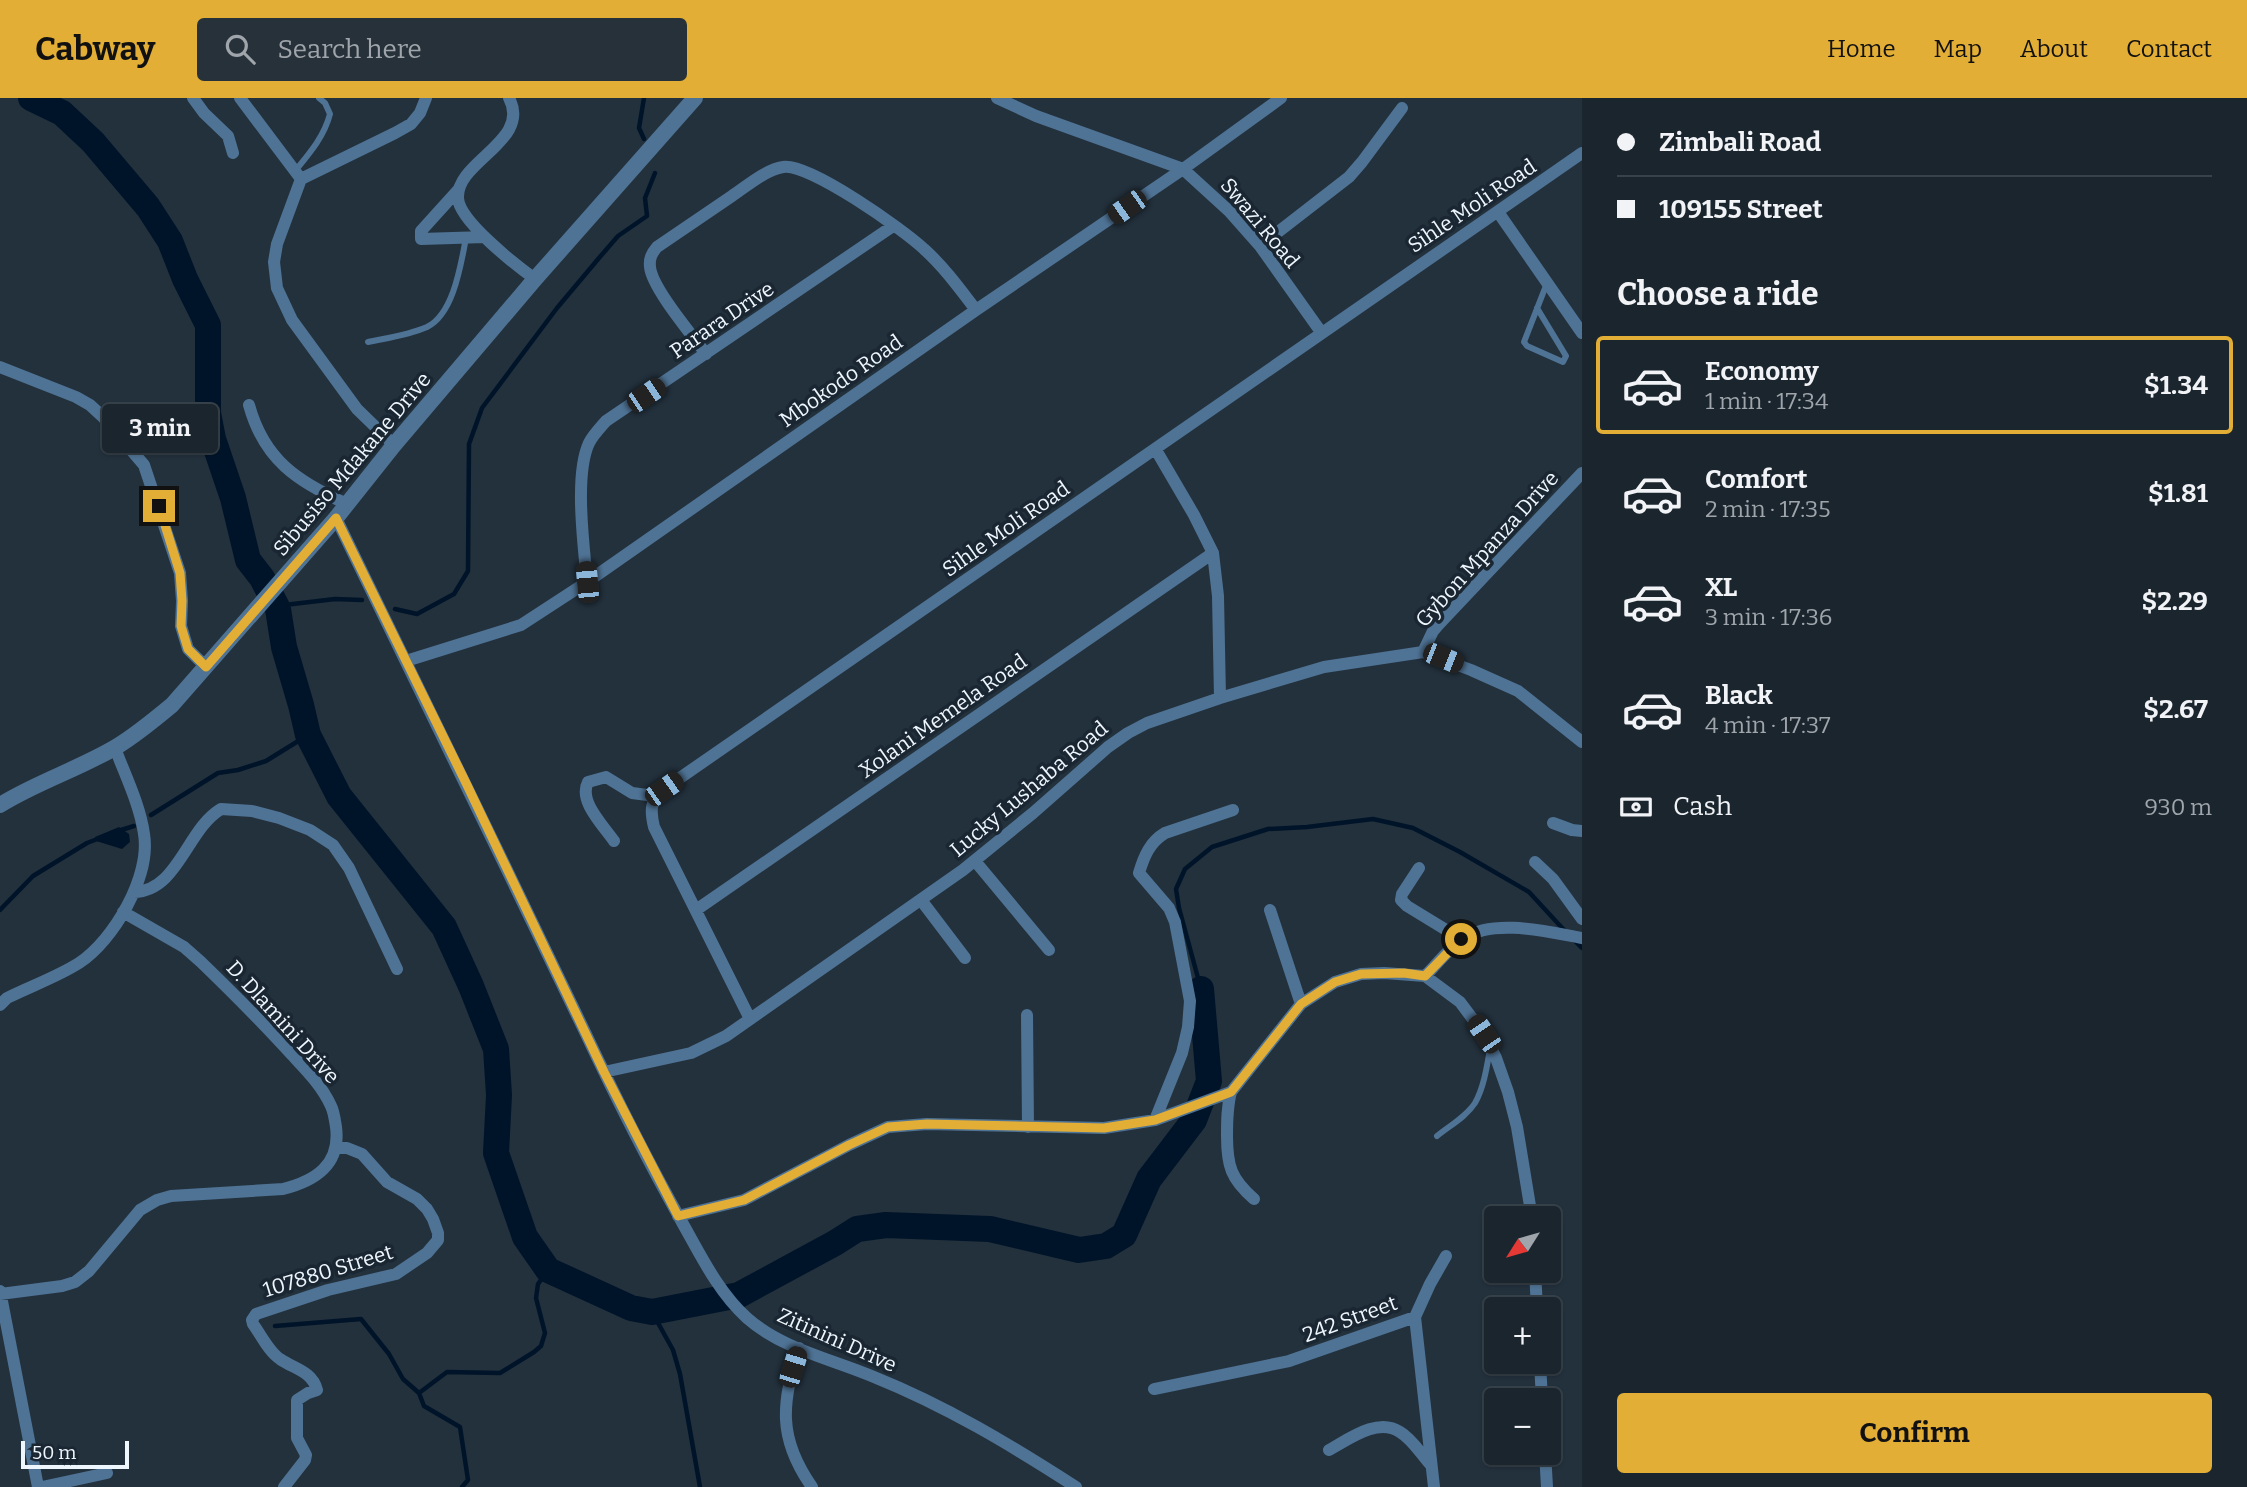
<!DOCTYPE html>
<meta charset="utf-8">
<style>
:root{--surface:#1a252e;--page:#27313a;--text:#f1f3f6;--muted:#9fa5aa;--line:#38424a;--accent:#e3ae35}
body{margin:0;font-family:Bitter,serif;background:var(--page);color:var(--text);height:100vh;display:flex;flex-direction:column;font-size:26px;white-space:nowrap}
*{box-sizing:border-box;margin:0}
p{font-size:23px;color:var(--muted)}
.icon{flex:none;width:38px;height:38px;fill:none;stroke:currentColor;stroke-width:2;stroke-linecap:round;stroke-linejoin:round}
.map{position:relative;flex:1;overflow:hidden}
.drawer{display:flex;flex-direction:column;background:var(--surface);width:665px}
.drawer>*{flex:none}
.hud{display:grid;align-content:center;height:154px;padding:0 35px;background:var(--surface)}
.needle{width:46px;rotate:233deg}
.fabs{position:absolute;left:1484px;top:1108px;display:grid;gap:14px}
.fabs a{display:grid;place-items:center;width:77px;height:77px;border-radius:7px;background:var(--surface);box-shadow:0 2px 5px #0004,0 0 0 2px var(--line);font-size:35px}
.scale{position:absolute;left:21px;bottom:18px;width:108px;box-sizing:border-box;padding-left:7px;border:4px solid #eef6fe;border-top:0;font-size:19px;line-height:24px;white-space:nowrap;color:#eef6fe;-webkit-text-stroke:5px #1a2733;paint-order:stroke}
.end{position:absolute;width:32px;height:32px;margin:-16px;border:9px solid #e3ae35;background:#111;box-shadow:0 0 0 4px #111}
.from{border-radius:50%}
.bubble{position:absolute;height:49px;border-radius:7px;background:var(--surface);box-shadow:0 2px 5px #0004,0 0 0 2px var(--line);font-size:23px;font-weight:700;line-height:49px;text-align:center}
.car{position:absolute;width:21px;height:42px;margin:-21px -10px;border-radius:9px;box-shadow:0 0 5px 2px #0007;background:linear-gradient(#222 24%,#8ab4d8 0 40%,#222 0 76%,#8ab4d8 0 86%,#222 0)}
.hud b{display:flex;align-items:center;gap:24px;height:66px;font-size:26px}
.hud b+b{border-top:2px solid var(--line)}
.hud i{width:18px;height:18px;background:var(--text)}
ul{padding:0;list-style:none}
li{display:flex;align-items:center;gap:21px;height:98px;margin:0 14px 10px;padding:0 21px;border:4px solid transparent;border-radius:7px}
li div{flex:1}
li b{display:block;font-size:26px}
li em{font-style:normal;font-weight:700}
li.active{border-color:var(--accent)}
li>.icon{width:63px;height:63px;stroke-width:1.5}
h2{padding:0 35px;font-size:32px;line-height:84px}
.pay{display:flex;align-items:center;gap:18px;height:77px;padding:0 35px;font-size:26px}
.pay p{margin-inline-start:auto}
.action{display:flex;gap:14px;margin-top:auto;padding:14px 35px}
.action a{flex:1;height:80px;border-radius:7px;background:var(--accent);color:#111;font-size:28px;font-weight:700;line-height:80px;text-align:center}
header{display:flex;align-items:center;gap:42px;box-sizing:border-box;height:98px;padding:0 35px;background:var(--accent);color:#111}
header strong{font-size:33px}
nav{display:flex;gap:38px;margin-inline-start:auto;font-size:24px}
.search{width:490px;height:63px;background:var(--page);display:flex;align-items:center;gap:18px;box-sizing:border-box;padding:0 24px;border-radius:7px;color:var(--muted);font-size:26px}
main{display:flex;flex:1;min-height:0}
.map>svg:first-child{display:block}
</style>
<header>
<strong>Cabway</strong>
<div class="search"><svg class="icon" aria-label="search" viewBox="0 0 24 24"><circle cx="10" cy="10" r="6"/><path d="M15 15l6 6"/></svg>Search here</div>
<nav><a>Home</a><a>Map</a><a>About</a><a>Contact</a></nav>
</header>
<main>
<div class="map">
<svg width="1582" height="1389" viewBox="0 0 1582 1389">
<rect width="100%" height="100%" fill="#23313d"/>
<!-- water -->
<path fill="#001429" d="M119,729L129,736L130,744L122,751L96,743L95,739Z"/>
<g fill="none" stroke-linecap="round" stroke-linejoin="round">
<!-- stream -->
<path stroke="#001429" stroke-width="4.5" d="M644,41L639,30L644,0
M276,508L335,501L362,502
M395,511L417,516L454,496L468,473L469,346L482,310L557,210L599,160L618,138L647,118L645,100L655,75
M151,717L218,675L238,672L266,663L308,637
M118,733L134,728
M0,812L33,778L87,745L100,740
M1573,841L1582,850
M1201,891L1179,810L1176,791L1185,771L1212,749L1268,731L1307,729L1373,721L1413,730L1460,754L1529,794L1564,832
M652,1214L673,1252L680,1276L700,1389
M275,1228L361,1221L389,1256L403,1281L419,1295
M462,1389L468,1382L460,1329L424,1308L419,1295L447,1274L500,1275L534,1254L541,1248L545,1235L536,1200L538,1186L548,1172"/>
<!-- river -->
<path stroke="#001429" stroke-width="26" d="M31,0L62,15L93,44L148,109L170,143L185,181L208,227V315L213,341L233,400L248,462L262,480L278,511L284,549L301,607L308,637L339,698L444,829L471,888L496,951L499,997L496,1055L525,1139L548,1172L631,1210L652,1214L739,1197L835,1145L857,1131L886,1127L990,1131L1079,1152L1106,1148L1124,1137L1149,1081L1194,1022L1209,983L1201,891"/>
<!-- service -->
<path stroke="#4f7395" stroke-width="6" d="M295,73C309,56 324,39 330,16L325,5L319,0
M1537,210L1566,258L1563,264L1527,248L1524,244L1547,185
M368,244C387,240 409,237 427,229C454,216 461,165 466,140
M1437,1038C1449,1028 1466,1019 1475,1005C1484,989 1487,968 1490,951"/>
<!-- minor -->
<path stroke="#4f7395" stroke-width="12" d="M193,0L204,15L228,38L233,55
M240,0L301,81
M509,0C532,43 456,63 458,100C459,123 517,168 535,181
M997,0L1036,18L1183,71L1229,113L1260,148L1321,234
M459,91L421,133V141L485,139
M1498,114L1582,235
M1260,148L1349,79L1362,64L1402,10
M706,256C692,237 652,190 650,169C649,160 652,155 657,149C682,132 707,115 732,98C747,88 765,72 783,69C808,64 904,132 924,151C944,169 960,191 976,212
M0,269L76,299L90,307L103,319L144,367L180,475L182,503L181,528L188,551L206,569
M249,307C264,362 298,384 347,406
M394,347L357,311L292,222L277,190L274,164L277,146L301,81L395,35L411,26L420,15L426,0
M1156,352L1194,417L1213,455L1218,498L1220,600
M336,420C419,590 502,761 584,932C615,998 647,1062 683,1126C701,1158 719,1195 747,1220C782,1251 832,1261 874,1279C946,1308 1011,1347 1076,1389
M587,484C584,449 574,377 589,345C593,337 600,330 606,323L893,128
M1423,554L1433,533L1439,526L1582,375
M406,563L521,527L587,484L976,212L1183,71L1281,0
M1553,725L1572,732L1582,733
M614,743C603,727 578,703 588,684L606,679L632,695L655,698
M975,763L1049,852
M1535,764L1553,781L1582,821
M1419,770L1402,796L1401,802L1407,808L1461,841
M134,794C178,793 187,731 221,711L252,713L279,720L310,732L333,747L349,770L397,871
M921,802L965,860
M696,812L1213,455
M1270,812L1301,906
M1425,878C1437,866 1450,849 1464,840C1495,820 1548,834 1582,840
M0,907L7,900C31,888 57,879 79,865C114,842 151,778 144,736C140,707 125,677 115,650
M1027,917L1028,1029
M750,921L654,729C650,712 650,703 664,691L1582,55
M604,974L691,955L726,938L963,772L1033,715L1108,649L1128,635L1147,625L1220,600L1324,569L1423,554L1471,572L1518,593L1582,644
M1231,994C1227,1009 1227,1023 1227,1038C1227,1068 1231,1081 1254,1101
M1155,1022L1182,955L1188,929L1190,903L1175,824L1169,810L1139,775C1144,758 1150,744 1165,735L1233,712
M678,1118L744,1102L849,1047L888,1029L927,1026L1104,1030L1155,1022L1231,994L1301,906L1335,884L1361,876L1384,875L1425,878L1460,904L1484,936L1496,960L1508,994L1517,1029L1532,1120
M1535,1172L1537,1211
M0,1193L38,1389
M0,1196L62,1188L75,1184L89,1173L140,1112L157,1102L171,1098L283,1091C315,1083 341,1067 336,1029C335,1023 334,1014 331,1008C322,988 307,973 292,957C263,925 232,894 201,864L184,849L123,814
M799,1250C782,1305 777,1339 812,1389
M1540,1264L1542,1302
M1154,1291L1289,1263L1415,1219
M1329,1352C1349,1341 1378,1319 1400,1334C1412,1341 1421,1356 1430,1366
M1545,1354L1547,1389
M42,1389L107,1375
M284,1389L305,1362L306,1357L297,1340V1302L308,1295L317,1292C312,1273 294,1271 280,1261C269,1254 261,1237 253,1226L252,1222L256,1216L328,1192L396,1176L427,1155L438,1142V1135L433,1121L427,1111L417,1101L387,1084L362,1056L347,1050H336
M1434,1389L1415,1219L1430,1186L1446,1158"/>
<!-- tertiary -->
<path stroke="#4f7395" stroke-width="16" d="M0,707C37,684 79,671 116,649C136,637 154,622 172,607L336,420L394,347L535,181L695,0"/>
</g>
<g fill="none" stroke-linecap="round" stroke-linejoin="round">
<!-- route -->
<path stroke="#e3ae35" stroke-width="9" d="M159,408L180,475L182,503L181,528L188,551L206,569L336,420L467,687L604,974L678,1118L744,1102L849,1047L888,1029L927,1026L1104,1030L1155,1022L1231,994L1301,906L1335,884L1361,876L1404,875L1425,878L1461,841"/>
</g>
<g text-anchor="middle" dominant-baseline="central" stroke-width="7" stroke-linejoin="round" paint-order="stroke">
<!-- street labels -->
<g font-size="21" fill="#eef6fe" stroke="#1a2733">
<text transform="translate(1472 108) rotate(-34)">Sihle Moli Road</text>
<text transform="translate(1260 125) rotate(50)">Swazi Road</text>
<text transform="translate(722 222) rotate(-34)">Parara Drive</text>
<text transform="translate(841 283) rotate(-35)">Mbokodo Road</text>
<text transform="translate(352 366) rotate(-50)">Sibusiso Mdakane Drive</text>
<text transform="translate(1006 431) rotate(-35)">Sihle Moli Road</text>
<text transform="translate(1487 451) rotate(-48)">Gybon Mpanza Drive</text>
<text transform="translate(943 618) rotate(-35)">Xolani Memela Road</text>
<text transform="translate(1029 691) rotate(-40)">Lucky Lushaba Road</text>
<text transform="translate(283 924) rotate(48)">D. Dlamini Drive</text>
<text transform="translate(328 1173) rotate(-17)">107880 Street</text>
<text transform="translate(1350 1221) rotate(-20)">242 Street</text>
<text transform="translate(837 1242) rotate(24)">Zitinini Drive</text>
</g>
</g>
</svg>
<div class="fabs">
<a><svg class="needle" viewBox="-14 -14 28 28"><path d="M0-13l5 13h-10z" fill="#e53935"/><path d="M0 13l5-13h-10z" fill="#9fa5aa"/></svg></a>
<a>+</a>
<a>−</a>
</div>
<div class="scale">50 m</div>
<i class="end from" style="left:1461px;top:841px"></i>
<i class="end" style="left:159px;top:408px"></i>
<div class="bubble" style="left:102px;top:306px;width:116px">3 min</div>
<i class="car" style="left:1127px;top:109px;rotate:235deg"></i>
<i class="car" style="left:646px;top:297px;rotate:56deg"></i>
<i class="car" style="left:587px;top:484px;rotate:355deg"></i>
<i class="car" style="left:1443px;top:560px;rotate:112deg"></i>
<i class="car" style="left:664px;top:691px;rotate:55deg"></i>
<i class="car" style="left:1484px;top:936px;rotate:326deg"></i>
<i class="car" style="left:793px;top:1269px;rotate:17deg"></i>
</div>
<section class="drawer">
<div class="hud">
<b><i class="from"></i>Zimbali Road</b>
<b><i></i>109155 Street</b>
</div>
<h2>Choose a ride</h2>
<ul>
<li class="active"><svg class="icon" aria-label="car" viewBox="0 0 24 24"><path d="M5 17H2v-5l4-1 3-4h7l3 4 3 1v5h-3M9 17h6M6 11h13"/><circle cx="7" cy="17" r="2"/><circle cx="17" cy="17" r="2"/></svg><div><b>Economy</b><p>1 min · 17:34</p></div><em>$1.34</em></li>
<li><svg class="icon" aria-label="car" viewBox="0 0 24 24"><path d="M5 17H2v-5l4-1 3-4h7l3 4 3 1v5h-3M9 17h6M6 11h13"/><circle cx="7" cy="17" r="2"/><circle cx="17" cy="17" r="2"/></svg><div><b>Comfort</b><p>2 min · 17:35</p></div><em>$1.81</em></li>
<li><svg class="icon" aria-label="car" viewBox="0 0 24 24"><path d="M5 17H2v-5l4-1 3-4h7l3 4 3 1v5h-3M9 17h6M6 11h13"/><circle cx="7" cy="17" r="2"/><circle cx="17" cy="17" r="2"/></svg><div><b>XL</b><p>3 min · 17:36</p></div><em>$2.29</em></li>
<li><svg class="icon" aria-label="car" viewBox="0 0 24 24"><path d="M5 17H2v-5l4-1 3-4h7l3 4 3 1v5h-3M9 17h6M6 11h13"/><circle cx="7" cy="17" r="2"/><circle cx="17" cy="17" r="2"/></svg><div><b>Black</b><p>4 min · 17:37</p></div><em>$2.67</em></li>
</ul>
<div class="pay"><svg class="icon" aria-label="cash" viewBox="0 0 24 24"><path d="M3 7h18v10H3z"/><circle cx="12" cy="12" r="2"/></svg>Cash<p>930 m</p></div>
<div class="action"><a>Confirm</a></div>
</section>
</main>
